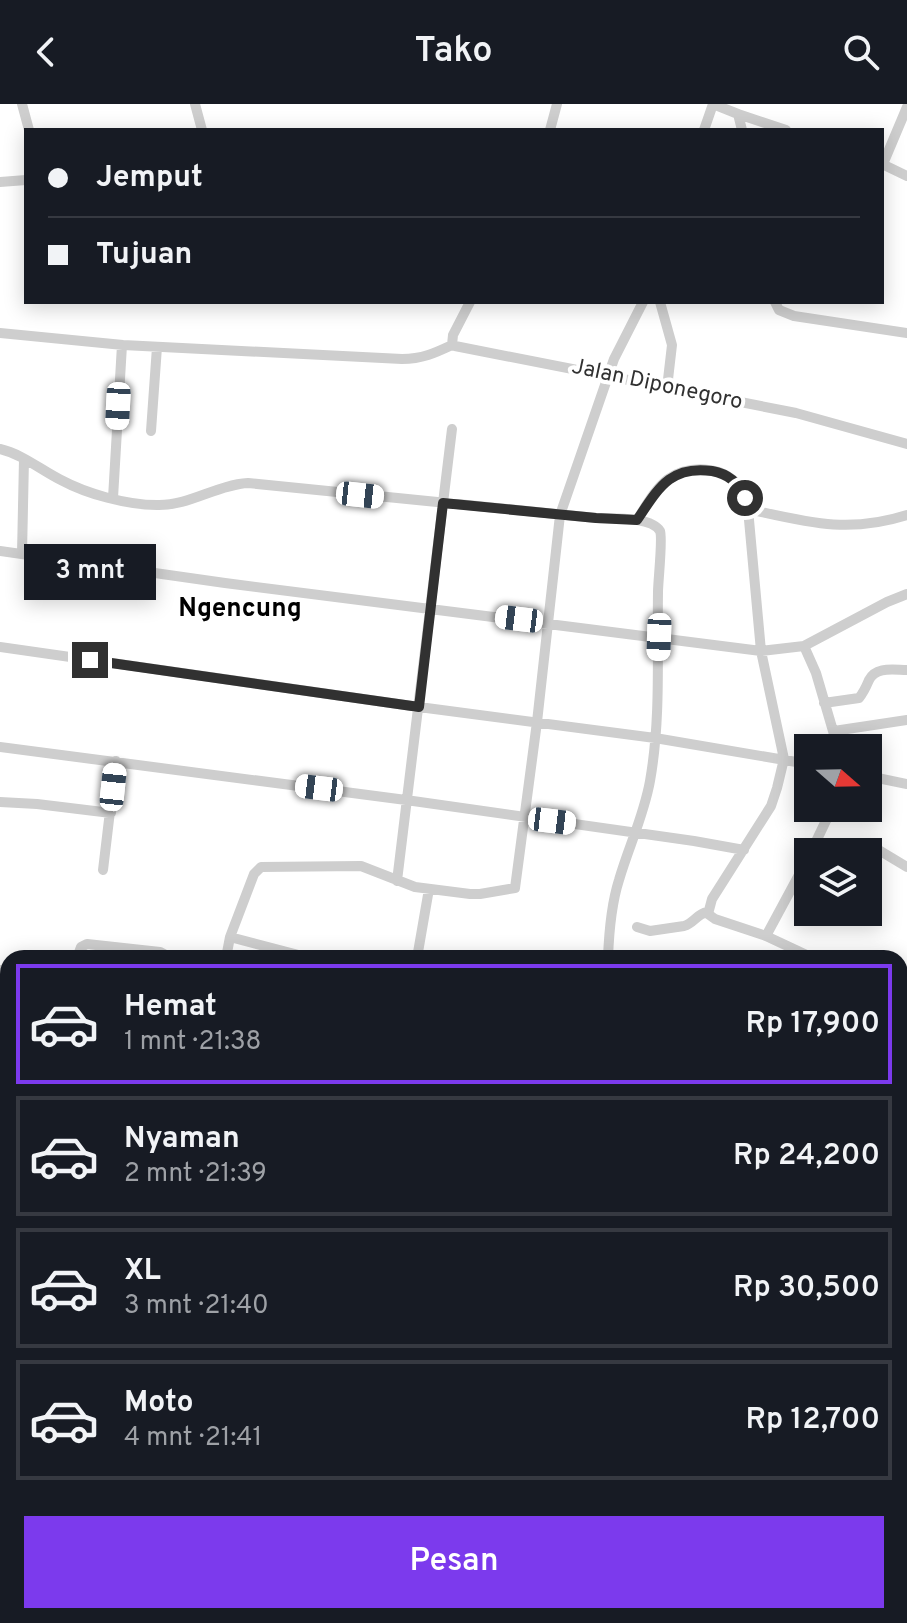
<!DOCTYPE html>
<html lang="id">
<meta charset="utf-8">
<style>
:root{--surface:#171b24;--page:#242831;--text:#f1f3f6;--muted:#9ea1a6;--line:#363941;--accent:#7c3aed}
body{margin:0;font-family:Overpass,sans-serif;background:var(--page);color:var(--text);height:100vh;display:flex;flex-direction:column;font-size:30px;white-space:nowrap}
*{box-sizing:border-box;margin:0}
p{font-size:26px;color:var(--muted)}
.icon{flex:none;width:44px;height:44px;fill:none;stroke:currentColor;stroke-width:2;stroke-linecap:round;stroke-linejoin:round}
.map{position:relative;flex:1;overflow:hidden}
.panel{position:absolute;left:0px;top:846px;width:908px;height:674px;display:flex;flex-direction:column;background:var(--surface);border-radius:24px 24px 0 0;box-shadow:0 4px 20px #0003}
.panel>*{flex:none}
.banner{position:absolute;left:24px;top:24px;width:860px;height:176px;border-radius:0px;box-shadow:0 4px 20px #0003;display:grid;align-content:center;height:176px;padding:0 24px;background:var(--surface)}
.needle{width:52px;rotate:110deg}
.fabs{position:absolute;left:794px;top:630px;display:grid;gap:16px}
.fabs a{display:grid;place-items:center;width:88px;height:88px;border-radius:0px;background:var(--surface);box-shadow:0 4px 20px #0003;font-size:40px}
.end{position:absolute;width:36px;height:36px;margin:-18px;border:10px solid #313131;background:#fff;box-shadow:0 0 0 4px #fff}
.from{border-radius:50%}
.bubble{position:absolute;height:56px;border-radius:0px;background:var(--surface);box-shadow:0 4px 20px #0003;font-size:26px;font-weight:600;line-height:56px;text-align:center}
.car{position:absolute;width:24px;height:48px;margin:-24px -12px;border-radius:10px;box-shadow:0 0 6px 2px #0007;background:linear-gradient(#fff 24%,#345 0 40%,#fff 0 76%,#345 0 86%,#fff 0)}
.banner b{display:flex;align-items:center;gap:28px;height:76px;font-size:30px}
.banner b+b{border-top:2px solid var(--line)}
.banner i{width:20px;height:20px;background:var(--text)}
ul{padding:14px 0 0;list-style:none}
li{display:flex;align-items:center;gap:24px;height:120px;margin:0 16px 12px;padding:0 8px;border:4px solid var(--line);border-radius:0px}
li div{flex:1}
li b{display:block;font-size:30px}
li em{font-style:normal;font-weight:600}
li.on{border-color:var(--accent)}
li>.icon{width:72px;height:72px;stroke-width:1.5}
.button{display:flex;gap:16px;margin-top:auto;padding:16px 24px}
.button a{flex:1;height:92px;border-radius:0px;background:var(--accent);color:#fff;font-size:32px;font-weight:600;line-height:92px;text-align:center}
header{display:flex;justify-content:space-between;align-items:center;height:104px;padding:0 24px;background:var(--surface);font-size:36px;font-weight:600}
.map>svg:first-child{display:block}
</style>
<header><svg class="icon" aria-label="back" viewBox="0 0 24 24"><path d="M15 5l-7 7 7 7"/></svg>Tako<svg class="icon" aria-label="search" viewBox="0 0 24 24"><circle cx="10" cy="10" r="6"/><path d="M15 15l6 6"/></svg></header>
<div class="map">
<svg width="907" height="1519" viewBox="0 0 907 1519">
<rect width="100%" height="100%" fill="#fff"/>
<g fill="none" stroke-linecap="round" stroke-linejoin="round">
<!-- minor -->
<path stroke="#cecece" stroke-width="10" d="M22,0L29,26
M195,0L202,26
M713,0L738,10L742,26
M738,10L786,26
M550,26L557,0
M704,26L713,0
M882,60L907,72
M883,60L907,3
M0,78L26,76
M470,198L453,231L452,241L455,242L796,309L907,340
M660,198L672,241L667,284
M775,198L779,206L794,212L907,229
M0,229L123,241L402,255C422,255 435,249 452,241
M151,327L157,243
M0,345C22,350 41,366 61,376C87,390 127,401 157,401C189,402 216,381 248,379L596,414C610,415 651,412 660,427C663,434 658,477 658,488C657,551 661,615 650,677C644,711 629,742 619,776C611,801 609,827 608,854
M113,394L122,241
M748,405C807,418 848,430 907,411
M637,416C646,402 655,385 668,375C688,361 722,361 739,382C744,388 746,397 748,405L761,547L804,542L887,498L907,490
M0,447L225,479L761,547L784,655L777,684L771,702L712,795L708,810L715,815L766,832L813,854
M22,450L24,355
M804,542L816,569L838,644
M0,543L419,603L655,634L808,660
M824,599L859,594C864,588 866,583 869,576C876,562 894,566 907,566
M834,627L907,616
M0,643L406,696L694,737L744,746
M868,672L907,680
M0,698L37,700L111,709
M872,742L907,763
M811,748L832,704
M103,766L116,657
M397,777L452,325
M637,823L650,827L684,822C694,819 697,810 707,808
M766,832L808,754
M230,833L310,854
M77,854L81,843L87,840L160,848L171,854
M226,854L230,833L254,770L261,763L361,762L415,783L470,790H480L515,784L537,618L560,411L614,255L643,198
M417,854L429,785
M0,866L8,867
M900,949L907,953
M900,1028L907,1017
M900,1162L907,1167
M900,1229L907,1233
M0,1390L8,1396
M900,1399L907,1403
M156,1512L168,1519
M326,1512L336,1519
M469,1512L476,1519
M683,1512L692,1519
M889,1512L901,1519
M112,1519L119,1512
M858,1519L862,1512"/>
<!-- highway -->
<path stroke="#989898" stroke-width="14" d="M900,910L907,902
M361,1519L368,1512"/>
</g>
<g fill="none" stroke-linecap="round" stroke-linejoin="round">
<!-- route -->
<path stroke="#313131" stroke-width="10" d="M90,556L419,603L443,399L596,414L637,416C658,385 670,361 712,367C729,370 739,379 745,394"/>
</g>
<g text-anchor="middle" dominant-baseline="central" stroke-width="8" stroke-linejoin="round" paint-order="stroke">
<!-- street labels -->
<g font-size="22" fill="#313131" stroke="#fff">
<text transform="translate(657 281) rotate(12)">Jalan Diponegoro</text>
</g>
<!-- quarter labels -->
<g font-size="26" font-weight="bold" fill="#000" stroke="#fff">
<text x="240" y="505">Ngencung</text>
</g>
</g>
</svg>
<div class="fabs">
<a><svg class="needle" viewBox="-14 -14 28 28"><path d="M0-13l5 13h-10z" fill="#e53935"/><path d="M0 13l5-13h-10z" fill="#9ea1a6"/></svg></a>
<a><svg class="icon" aria-label="layers" viewBox="0 0 24 24"><path d="M12 4l9 5-9 5-9-5zM3 14l9 5 9-5"/></svg></a>
</div>
<i class="end from" style="left:745px;top:394px"></i>
<i class="end" style="left:90px;top:556px"></i>
<div class="bubble" style="left:24px;top:440px;width:132px">3 mnt</div>
<i class="car" style="left:118px;top:302px;rotate:183deg"></i>
<i class="car" style="left:360px;top:391px;rotate:96deg"></i>
<i class="car" style="left:519px;top:515px;rotate:277deg"></i>
<i class="car" style="left:659px;top:533px;rotate:182deg"></i>
<i class="car" style="left:113px;top:683px;rotate:6deg"></i>
<i class="car" style="left:319px;top:684px;rotate:277deg"></i>
<i class="car" style="left:552px;top:717px;rotate:97deg"></i>
<div class="banner">
<b><i class="from"></i>Jemput</b>
<b><i></i>Tujuan</b>
</div>
<section class="panel">
<ul>
<li class="on"><svg class="icon" aria-label="car" viewBox="0 0 24 24"><path d="M5 17H2v-5l4-1 3-4h7l3 4 3 1v5h-3M9 17h6M6 11h13"/><circle cx="7" cy="17" r="2"/><circle cx="17" cy="17" r="2"/></svg><div><b>Hemat</b><p>1 mnt · 21:38</p></div><em>Rp 17,900</em></li>
<li><svg class="icon" aria-label="car" viewBox="0 0 24 24"><path d="M5 17H2v-5l4-1 3-4h7l3 4 3 1v5h-3M9 17h6M6 11h13"/><circle cx="7" cy="17" r="2"/><circle cx="17" cy="17" r="2"/></svg><div><b>Nyaman</b><p>2 mnt · 21:39</p></div><em>Rp 24,200</em></li>
<li><svg class="icon" aria-label="car" viewBox="0 0 24 24"><path d="M5 17H2v-5l4-1 3-4h7l3 4 3 1v5h-3M9 17h6M6 11h13"/><circle cx="7" cy="17" r="2"/><circle cx="17" cy="17" r="2"/></svg><div><b>XL</b><p>3 mnt · 21:40</p></div><em>Rp 30,500</em></li>
<li><svg class="icon" aria-label="car" viewBox="0 0 24 24"><path d="M5 17H2v-5l4-1 3-4h7l3 4 3 1v5h-3M9 17h6M6 11h13"/><circle cx="7" cy="17" r="2"/><circle cx="17" cy="17" r="2"/></svg><div><b>Moto</b><p>4 mnt · 21:41</p></div><em>Rp 12,700</em></li>
</ul>
<div class="button"><a>Pesan</a></div>
</section>
</div>
